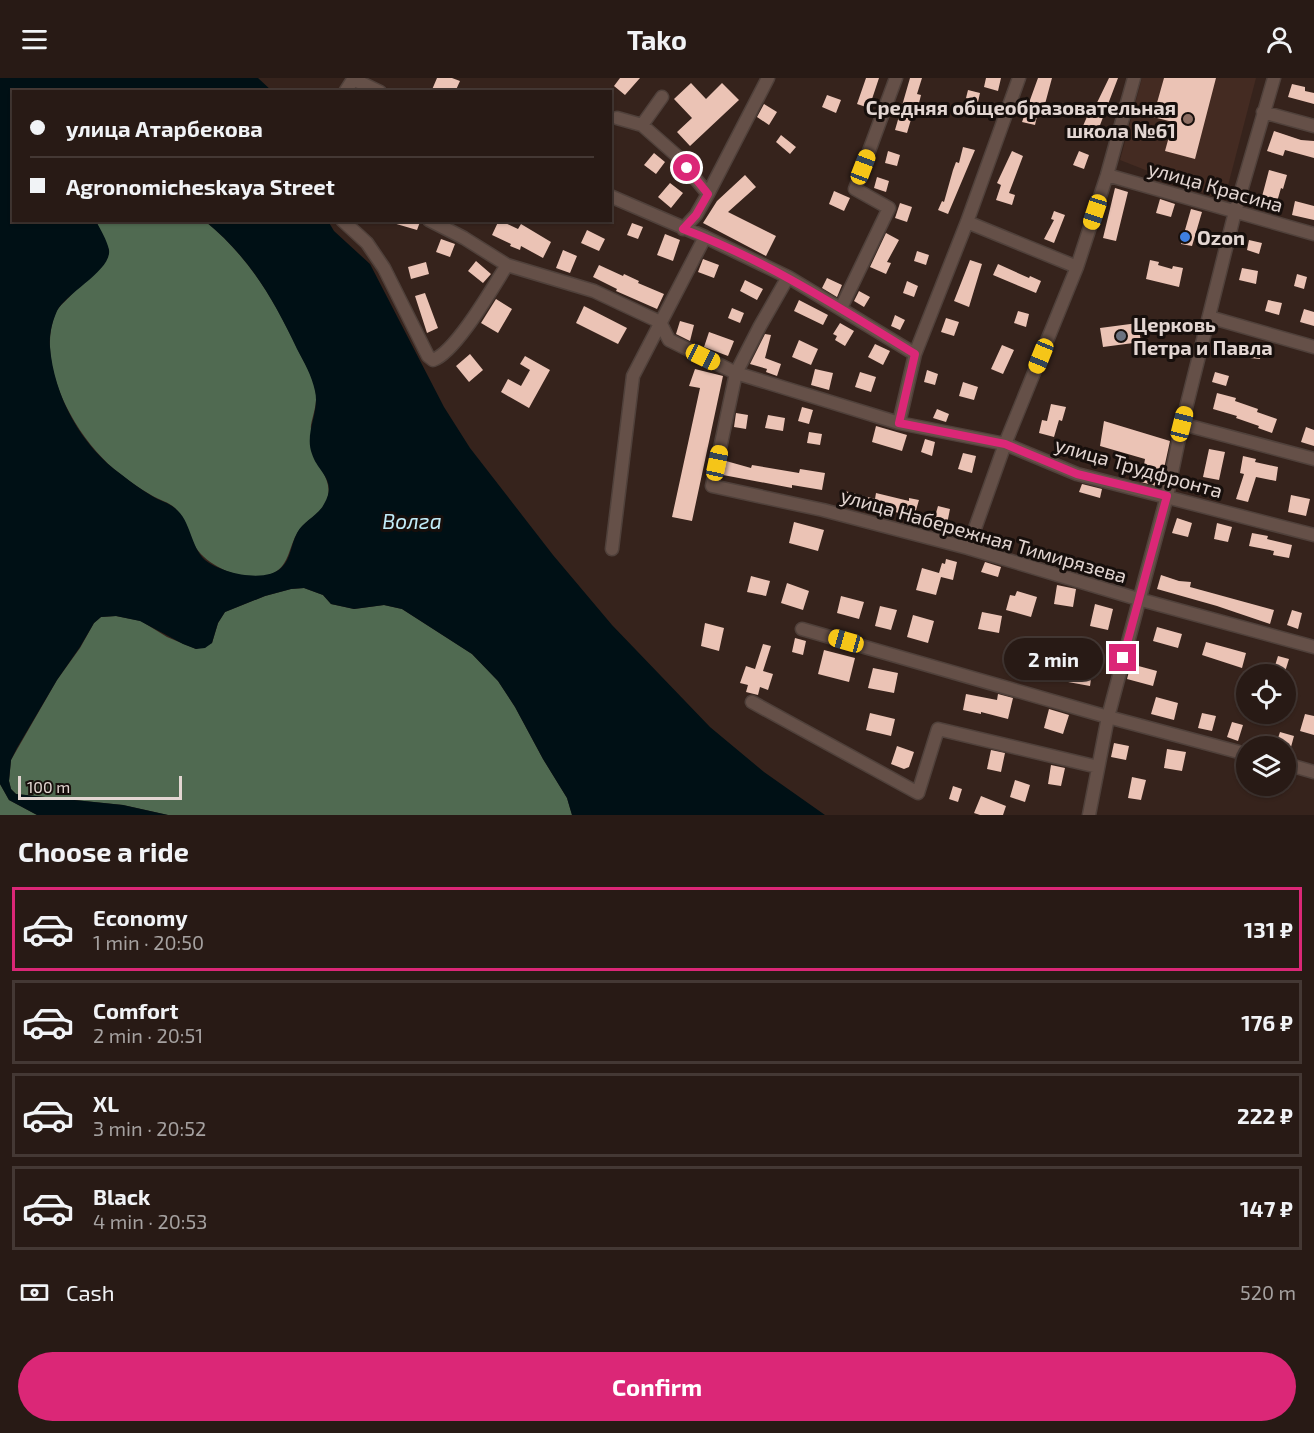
<!DOCTYPE html>
<meta charset="utf-8">
<style>
:root{--surface:#281a15;--page:#30231e;--text:#f1f3f6;--muted:#a5a1a0;--line:#443834;--accent:#db2777}
body{margin:0;font-family:"Exo 2",sans-serif;background:var(--page);color:var(--text);height:100vh;display:flex;flex-direction:column;font-size:22px;white-space:nowrap}
*{box-sizing:border-box;margin:0}
p{font-size:20px;color:var(--muted)}
.icon{flex:none;width:33px;height:33px;fill:none;stroke:currentColor;stroke-width:2;stroke-linecap:round;stroke-linejoin:round}
.map{position:relative;height:737px;overflow:hidden}
.sheet{display:flex;flex-direction:column;background:var(--surface);flex:1}
.sheet>*{flex:none}
.banner{position:absolute;left:12px;top:12px;width:600px;height:132px;border-radius:0px;box-shadow:0 2px 4px #0004,0 0 0 2px var(--line);display:grid;align-content:center;height:132px;padding:0 18px;background:var(--surface)}
.controls{position:absolute;left:1236px;top:586px;display:grid;gap:12px}
.controls a{display:grid;place-items:center;width:60px;height:60px;border-radius:50%;background:var(--surface);box-shadow:0 2px 4px #0004,0 0 0 2px var(--line);font-size:30px}
.scale{position:absolute;left:18px;bottom:15px;width:164px;box-sizing:border-box;padding-left:6px;border:3px solid #e3d6d2;border-top:0;font-size:16px;line-height:21px;white-space:nowrap;color:#e3d6d2;-webkit-text-stroke:4px #170f0c;paint-order:stroke}
.end{position:absolute;width:27px;height:27px;margin:-14px;border:8px solid #db2777;background:#fff;box-shadow:0 0 0 3px #fff}
.from{border-radius:50%}
.bubble{position:absolute;height:42px;border-radius:21px;background:var(--surface);box-shadow:0 2px 4px #0004,0 0 0 2px var(--line);font-size:20px;font-weight:700;line-height:42px;text-align:center}
.car{position:absolute;width:18px;height:36px;margin:-18px -9px;border-radius:8px;box-shadow:0 0 4px 2px #0007;background:linear-gradient(#f5c518 24%,#345 0 40%,#f5c518 0 76%,#345 0 86%,#f5c518 0)}
.banner b{display:flex;align-items:center;gap:21px;height:57px;font-size:22px}
.banner b+b{border-top:2px solid var(--line)}
.banner i{width:15px;height:15px;background:var(--text)}
ul{padding:0;list-style:none}
li{display:flex;align-items:center;gap:18px;height:84px;margin:0 12px 9px;padding:0 6px;border:3px solid var(--line);border-radius:0px}
li div{flex:1}
li b{display:block;font-size:22px}
li em{font-style:normal;font-weight:700}
li.selected{border-color:var(--accent)}
li>.icon{width:54px;height:54px;stroke-width:1.5}
h2{padding:0 18px;font-size:27px;line-height:72px}
.pay{display:flex;align-items:center;gap:15px;height:66px;padding:0 18px;font-size:22px}
.pay p{margin-inline-start:auto}
.action{display:flex;gap:12px;margin-top:auto;padding:12px 18px}
.action a{flex:1;height:69px;border-radius:36px;background:var(--accent);color:#fff;font-size:24px;font-weight:700;line-height:69px;text-align:center}
header{display:flex;justify-content:space-between;align-items:center;height:78px;padding:0 18px;background:var(--surface);font-size:27px;font-weight:700}
.map>svg:first-child{display:block}
</style>
<header><svg class="icon" aria-label="menu" viewBox="0 0 24 24"><path d="M4 6h16M4 12h16M4 18h16"/></svg>Tako<svg class="icon" aria-label="person" viewBox="0 0 24 24"><circle cx="12" cy="8" r="4"/><path d="M4 21q1-7 8-7t8 7"/></svg></header>
<div class="map">
<svg width="1314" height="737" viewBox="0 0 1314 737">
<rect width="100%" height="100%" fill="#36231c"/>
<!-- built -->
<path fill="#442b22" d="M1142,0H1256L1224,123L1120,82Z"/>
<!-- forest -->
<path fill="#506a51" d="M96,143H205C250,180 274,222 299,274C305,286 315,302 316,316C317,326 313,337 311,347C310,355 314,365 315,374C318,392 335,404 326,424C320,437 305,442 298,454C288,469 290,490 269,497C244,504 210,490 196,470C189,458 187,441 175,430C169,424 159,422 151,417C139,410 126,401 114,391C75,358 34,286 56,234C59,228 66,223 71,217C84,202 96,187 109,172Z
M304,510L323,517L331,526L354,531L384,527L402,531L472,576L498,603L515,629L543,681L567,720L572,737H168L123,727L16,716L11,711L9,703L11,682L57,602L80,570L94,545L101,539L116,538L141,543L167,559L196,571L212,565L218,545L225,534L265,518L291,511Z
M0,706L9,722L37,737H0Z"/>
<!-- water -->
<path fill="#001015" d="M0,0H258L272,13L14,14V142L96,143C100,151 107,162 109,172C112,192 66,215 57,233C52,244 49,257 50,269C54,318 81,368 122,397C131,404 142,412 152,418C158,422 166,424 172,428C192,441 189,467 205,482C221,495 266,506 282,489C291,480 291,466 297,455C303,443 318,438 324,426C338,402 318,395 312,376C304,355 320,334 315,313C312,298 304,284 297,271C273,220 249,179 205,143H328L334,153L370,186L444,329L470,370L553,477L612,547L710,649L764,694L825,737H572L567,720L543,681L515,629L498,603L472,576L402,531L384,527L354,531L331,526L323,517L304,510L291,511L265,518L225,534L218,545L212,565L205,570L196,571L183,566L140,543L116,538L101,539L94,545L80,569L57,602L17,670L11,682L9,703L11,711L16,716L123,727L168,737H37L9,722L0,706Z"/>
<!-- building -->
<path fill="#ebc3b5" d="M437,0H452L460,3L455,14H431Z
M620,0H640L625,17L614,8Z
M866,0H879L869,30L857,26Z
M910,0H922L917,16L921,17L918,29L915,28L907,55L895,52Z
M986,0H1001L998,13L984,9Z
M1038,0H1052L1045,26L1041,35L1038,34L1035,47L1022,44Z
M1109,0H1118L1097,55L1083,48L1089,34L1092,35Z
M1164,0H1216L1195,81L1165,73L1173,44L1153,39Z
M691,5L706,21L722,5L739,22L690,68L677,54L692,40L674,21Z
M1292,6L1305,9V13L1314,15V26L1288,19Z
M968,12L980,15L978,24L966,20Z
M827,17L841,22L836,35L822,29Z
M764,26L777,34L769,47L757,39Z
M1274,53L1301,62L1314,63V80L1285,72L1283,78L1267,73Z
M781,57L796,69L790,76L776,64Z
M963,69L975,72L948,136L938,132L942,123L944,124L953,92L956,84L959,85Z
M888,73L900,77L897,88L885,85Z
M1012,73L1023,78L1009,115L1015,117L1012,127L996,122L1001,107L997,105Z
M1079,73L1089,77L1084,91L1073,87Z
M654,75L665,84L656,96L644,87Z
M1269,92L1287,97L1283,111L1281,110L1274,134L1259,130Z
M745,97L756,109L728,134L776,158L766,178L703,145L717,123Z
M877,99L889,103L886,114L874,110Z
M670,105L683,115L671,130L658,119Z
M1115,110L1128,114L1116,163L1103,160Z
M834,113L850,120L844,133L829,126Z
M1160,121L1175,126L1171,139L1156,135Z
M1295,123L1314,128V142L1292,137Z
M900,125L912,129L907,144L895,140Z
M1191,131L1202,134L1192,168L1181,166Z
M1054,133L1065,137L1054,165L1044,161L1054,142L1051,141Z
M393,142H415L420,144L417,152L393,145Z
M499,142L518,151L521,146L551,164L543,180L521,168L520,172L510,168L511,166L492,157Z
M632,145L643,149L638,161L627,157Z
M587,152L605,161L599,173L581,165Z
M886,155L899,162L887,184L891,185L886,196L870,189Z
M665,156L680,162L673,183L657,177Z
M441,161L455,166L450,179L436,174Z
M1249,162L1262,165L1259,176L1247,172Z
M563,172L577,178L570,195L556,190Z
M917,173L929,177L926,187L914,183Z
M703,181L719,187L714,200L698,194Z
M970,182L982,186L969,229L954,223Z
M1150,182L1159,184L1158,187L1172,191L1173,188L1183,190L1179,209L1146,201Z
M476,183L491,196L483,205L468,193Z
M426,184L429,196L411,201L408,189Z
M998,186L1029,200L1030,198L1041,203L1036,215L993,197Z
M599,187L623,198L624,196L639,203L638,205L664,216L657,231L616,213L617,211L593,199Z
M1242,190L1258,193L1256,206L1239,202Z
M1297,196L1307,199L1304,211L1294,208Z
M827,200L842,207L837,219L822,210Z
M745,202L763,211L757,222L740,213Z
M907,203L918,208L914,219L903,215Z
M859,213L870,219L864,229L854,223Z
M425,215L438,250L427,255L415,218Z
M496,221L512,231L498,255L481,245Z
M799,222L828,237L823,247L794,233Z
M1268,222L1282,225L1279,237L1265,233Z
M584,228L627,250L618,266L576,245Z
M732,230L744,235L740,245L728,240Z
M1304,231L1314,234V248L1300,244Z
M1018,233L1029,236L1026,249L1014,245Z
M895,237L905,242L900,252L891,248Z
M946,240L959,244L954,258L941,254Z
M680,243L694,247L690,263L676,256Z
M840,245L854,253L845,268L835,262L837,258L833,256Z
M1138,245L1141,264L1103,269L1100,250Z
M709,254L734,263L728,278L704,269Z
M765,256L771,257L765,280L781,286L777,298L766,294L767,291L750,286Z
M799,262L818,271L811,287L792,279Z
M875,266L890,273L883,287L868,279Z
M1002,267L1014,272L1003,296L991,291Z
M1253,267L1262,269L1260,281L1250,280Z
M470,276L483,292L469,304L456,288Z
M525,278L550,292L529,330L501,314L508,301L521,308L530,292L520,286Z
M695,291L723,298L692,443L672,439L700,310L689,308Z
M815,291L833,295L829,312L811,307Z
M927,292L938,296L935,307L924,304Z
M860,294L876,299L871,314L855,309Z
M1215,294L1229,298L1226,308L1212,304Z
M963,304L978,309L974,322L959,318Z
M1217,315L1236,320L1235,323L1258,331L1257,334L1277,341L1272,355L1258,350L1259,348L1236,340L1237,338L1213,331Z
M1051,326L1066,329L1062,343L1059,342L1054,359L1039,355L1042,342L1047,343Z
M802,329L813,332L809,346L798,343Z
M937,331L949,336L946,344L933,340Z
M736,335L748,337L746,351L734,349Z
M768,337L785,340L783,353L765,350Z
M1104,343L1170,363L1160,409L1141,404L1145,381L1100,368Z
M876,348L907,357L902,373L872,364Z
M1306,349L1314,352V368L1301,364Z
M809,354L822,356L820,367L807,365Z
M925,361L935,364L932,378L921,374Z
M1209,371L1225,374L1219,402L1203,399Z
M963,375L976,378L972,395L958,391Z
M1243,378L1256,381L1255,384L1278,389L1276,403L1256,399L1248,424L1236,421L1244,396L1240,395Z
M726,383L751,390L752,387L799,395L800,391L825,395L822,412L792,407V410L723,397Z
M1082,406L1102,411L1100,420L1079,414Z
M845,413L875,421L876,415L909,423V420L919,422L914,439L895,434L894,439L842,425Z
M1291,417L1310,421L1306,438L1288,434Z
M938,428L950,431L947,446L934,442Z
M1177,440L1192,445L1188,459L1172,455Z
M794,444L824,452L818,473L789,465Z
M1217,445L1232,449L1228,464L1214,461Z
M1252,455L1268,458L1267,461L1292,467L1289,480L1273,477L1274,473L1249,468Z
M946,481L957,484L953,502L941,499L936,517L916,512L922,490L939,495L942,485L945,486Z
M985,484L1001,489L998,499L981,494Z
M1161,497L1179,503L1191,504L1190,509L1274,532L1270,546L1217,528L1157,511Z
M751,498L770,503L766,518L747,514Z
M787,505L809,513L803,532L781,525Z
M1057,507L1076,511L1073,529L1054,526Z
M1017,513L1037,519L1031,539L1006,532L1010,517L1015,518Z
M841,518L864,524L859,541L837,535Z
M1095,526L1113,531L1108,552L1090,548Z
M880,528L897,532L891,552L875,548Z
M1292,532L1302,535L1298,551L1287,547Z
M982,534L1002,538L999,555L978,551Z
M913,537L934,543L928,565L907,559Z
M705,545L724,550L719,573L701,568Z
M1157,549L1182,556L1178,570L1153,563Z
M795,560L806,563L803,577L792,574Z
M1206,564L1246,575L1242,590L1202,577Z
M763,566L771,568L763,593L773,596L768,612L760,609L758,617L746,614L748,607L740,605L746,588L755,591Z
M1008,567L1028,571L1024,591L1004,587Z
M824,572L855,580L849,604L818,596Z
M1278,578L1289,581L1284,597L1273,594Z
M1071,584L1093,587L1090,608L1068,604Z
M1131,586L1157,593L1153,608L1127,601Z
M873,590L898,595L894,615L868,610Z
M966,616L997,622L998,616L1013,620L1008,641L981,634V636L963,632Z
M1156,619L1178,625L1174,642L1151,636Z
M1049,631L1069,637L1063,656L1044,650Z
M870,635L895,641L891,658L866,652Z
M1202,635L1216,638L1212,653L1198,650Z
M1305,636L1314,638V657L1300,653Z
M1232,644L1243,647L1238,663L1227,659Z
M1280,654L1294,658L1291,669H1275Z
M1114,665L1129,668L1126,682L1111,679Z
M897,668L914,674L909,689L904,691L891,686Z
M1167,671L1186,674L1182,693L1164,690Z
M991,672L1005,675L1001,694L987,691Z
M1051,687L1065,690L1061,708L1048,706Z
M1132,699L1146,702L1141,722L1128,720Z
M1015,702L1030,707L1025,724L1010,719Z
M953,708L962,711L958,724L949,721Z
M981,718L1006,728L1003,737H980L974,735Z"/>
<g fill="none" stroke-linecap="round" stroke-linejoin="round">
<defs>
<path id="minor" d="M353,1L380,14
M345,14L354,0
M1263,34L1314,48
M617,40L642,47L676,77L708,116
M642,47L662,19
M1107,97L1314,156
M610,118L705,159L788,199L915,276
M342,142L367,165L384,190L428,278L433,282C456,274 493,209 507,187
M429,142L464,160L507,187L594,213L660,244L669,262L736,295L899,345L1005,366L1077,396L1314,457
M967,144L1077,189
M683,151L696,137L708,116L768,0
M788,199L760,248L736,295L712,408L823,432L968,470L1138,521L1314,569
M841,230L889,130L855,111L896,0
M1209,239L1314,269
M899,345L915,276L967,144L1019,0
M1182,346L1314,381
M968,470L1005,366L1077,189L1107,97L1134,0
M612,471L633,298L705,159
M802,551L1108,639L1246,676
M752,624L918,715L938,651L1098,689
M1286,686L1314,694
M1089,737L1108,639L1167,418L1182,346L1235,134L1274,0"/>
</defs>
<!-- minor casing -->
<use href="#minor" stroke="#50413b" stroke-width="15"/>
<!-- minor -->
<use href="#minor" stroke="#655048" stroke-width="12"/>
</g>
<g fill="none" stroke-linecap="round" stroke-linejoin="round">
<!-- route -->
<path stroke="#db2777" stroke-width="8" d="M687,90L708,116L696,137L683,151C766,182 840,230 915,276L899,345L1005,366L1077,396L1167,418L1123,580"/>
</g>
<!-- markers -->
<circle fill="#8d6e63" stroke="#170f0c" stroke-width="2" cx="1188" cy="41" r="6"/>
<circle fill="#3f7fe0" stroke="#170f0c" stroke-width="2" cx="1185" cy="159" r="6"/>
<circle fill="#6b7280" stroke="#170f0c" stroke-width="2" cx="1121" cy="258" r="6"/>
<g text-anchor="middle" dominant-baseline="central" stroke-width="6" stroke-linejoin="round" paint-order="stroke">
<!-- poi labels -->
<g font-size="20" font-weight="bold" fill="#e3d6d2" stroke="#170f0c" text-anchor="start">
<text x="1176" y="29" text-anchor="end">Средняя общеобразовательная<tspan x="1176" dy="23">школа №61</tspan></text>
<text x="1197" y="159">Ozon</text>
<text x="1133" y="246">Церковь<tspan x="1133" dy="23">Петра и Павла</tspan></text>
</g>
<!-- street labels -->
<g font-size="20" fill="#e3d6d2" stroke="#170f0c">
<text transform="translate(1216 108) rotate(16)">улица Красина</text>
<text transform="translate(1139 389) rotate(16)">улица Трудфронта</text>
<text transform="translate(984 457) rotate(16)">улица Набережная Тимирязева</text>
</g>
<!-- water labels -->
<g font-size="21" font-style="italic" fill="#c2edf9" stroke="#170f0c">
<text x="412" y="442">Волга</text>
</g>
</g>
</svg>
<div class="controls">
<a><svg class="icon" aria-label="locate" viewBox="0 0 24 24"><circle cx="12" cy="12" r="6"/><path d="M12 2v4M12 18v4M2 12h4M18 12h4"/></svg></a>
<a><svg class="icon" aria-label="layers" viewBox="0 0 24 24"><path d="M12 4l9 5-9 5-9-5zM3 14l9 5 9-5"/></svg></a>
</div>
<div class="scale">100 m</div>
<i class="end from" style="left:687px;top:90px"></i>
<i class="end" style="left:1123px;top:580px"></i>
<div class="bubble" style="left:1004px;top:560px;width:99px">2 min</div>
<i class="car" style="left:863px;top:89px;rotate:21deg"></i>
<i class="car" style="left:1095px;top:134px;rotate:198deg"></i>
<i class="car" style="left:1041px;top:278px;rotate:202deg"></i>
<i class="car" style="left:703px;top:279px;rotate:116deg"></i>
<i class="car" style="left:1182px;top:346px;rotate:14deg"></i>
<i class="car" style="left:717px;top:385px;rotate:12deg"></i>
<i class="car" style="left:846px;top:563px;rotate:286deg"></i>
<div class="banner">
<b><i class="from"></i>улица Атарбекова</b>
<b><i></i>Agronomicheskaya Street</b>
</div>
</div>
<section class="sheet">
<h2>Choose a ride</h2>
<ul>
<li class="selected"><svg class="icon" aria-label="car" viewBox="0 0 24 24"><path d="M5 17H2v-5l4-1 3-4h7l3 4 3 1v5h-3M9 17h6M6 11h13"/><circle cx="7" cy="17" r="2"/><circle cx="17" cy="17" r="2"/></svg><div><b>Economy</b><p>1 min · 20:50</p></div><em>131 ₽</em></li>
<li><svg class="icon" aria-label="car" viewBox="0 0 24 24"><path d="M5 17H2v-5l4-1 3-4h7l3 4 3 1v5h-3M9 17h6M6 11h13"/><circle cx="7" cy="17" r="2"/><circle cx="17" cy="17" r="2"/></svg><div><b>Comfort</b><p>2 min · 20:51</p></div><em>176 ₽</em></li>
<li><svg class="icon" aria-label="car" viewBox="0 0 24 24"><path d="M5 17H2v-5l4-1 3-4h7l3 4 3 1v5h-3M9 17h6M6 11h13"/><circle cx="7" cy="17" r="2"/><circle cx="17" cy="17" r="2"/></svg><div><b>XL</b><p>3 min · 20:52</p></div><em>222 ₽</em></li>
<li><svg class="icon" aria-label="car" viewBox="0 0 24 24"><path d="M5 17H2v-5l4-1 3-4h7l3 4 3 1v5h-3M9 17h6M6 11h13"/><circle cx="7" cy="17" r="2"/><circle cx="17" cy="17" r="2"/></svg><div><b>Black</b><p>4 min · 20:53</p></div><em>147 ₽</em></li>
</ul>
<div class="pay"><svg class="icon" aria-label="cash" viewBox="0 0 24 24"><path d="M3 7h18v10H3z"/><circle cx="12" cy="12" r="2"/></svg>Cash<p>520 m</p></div>
<div class="action"><a>Confirm</a></div>
</section>
